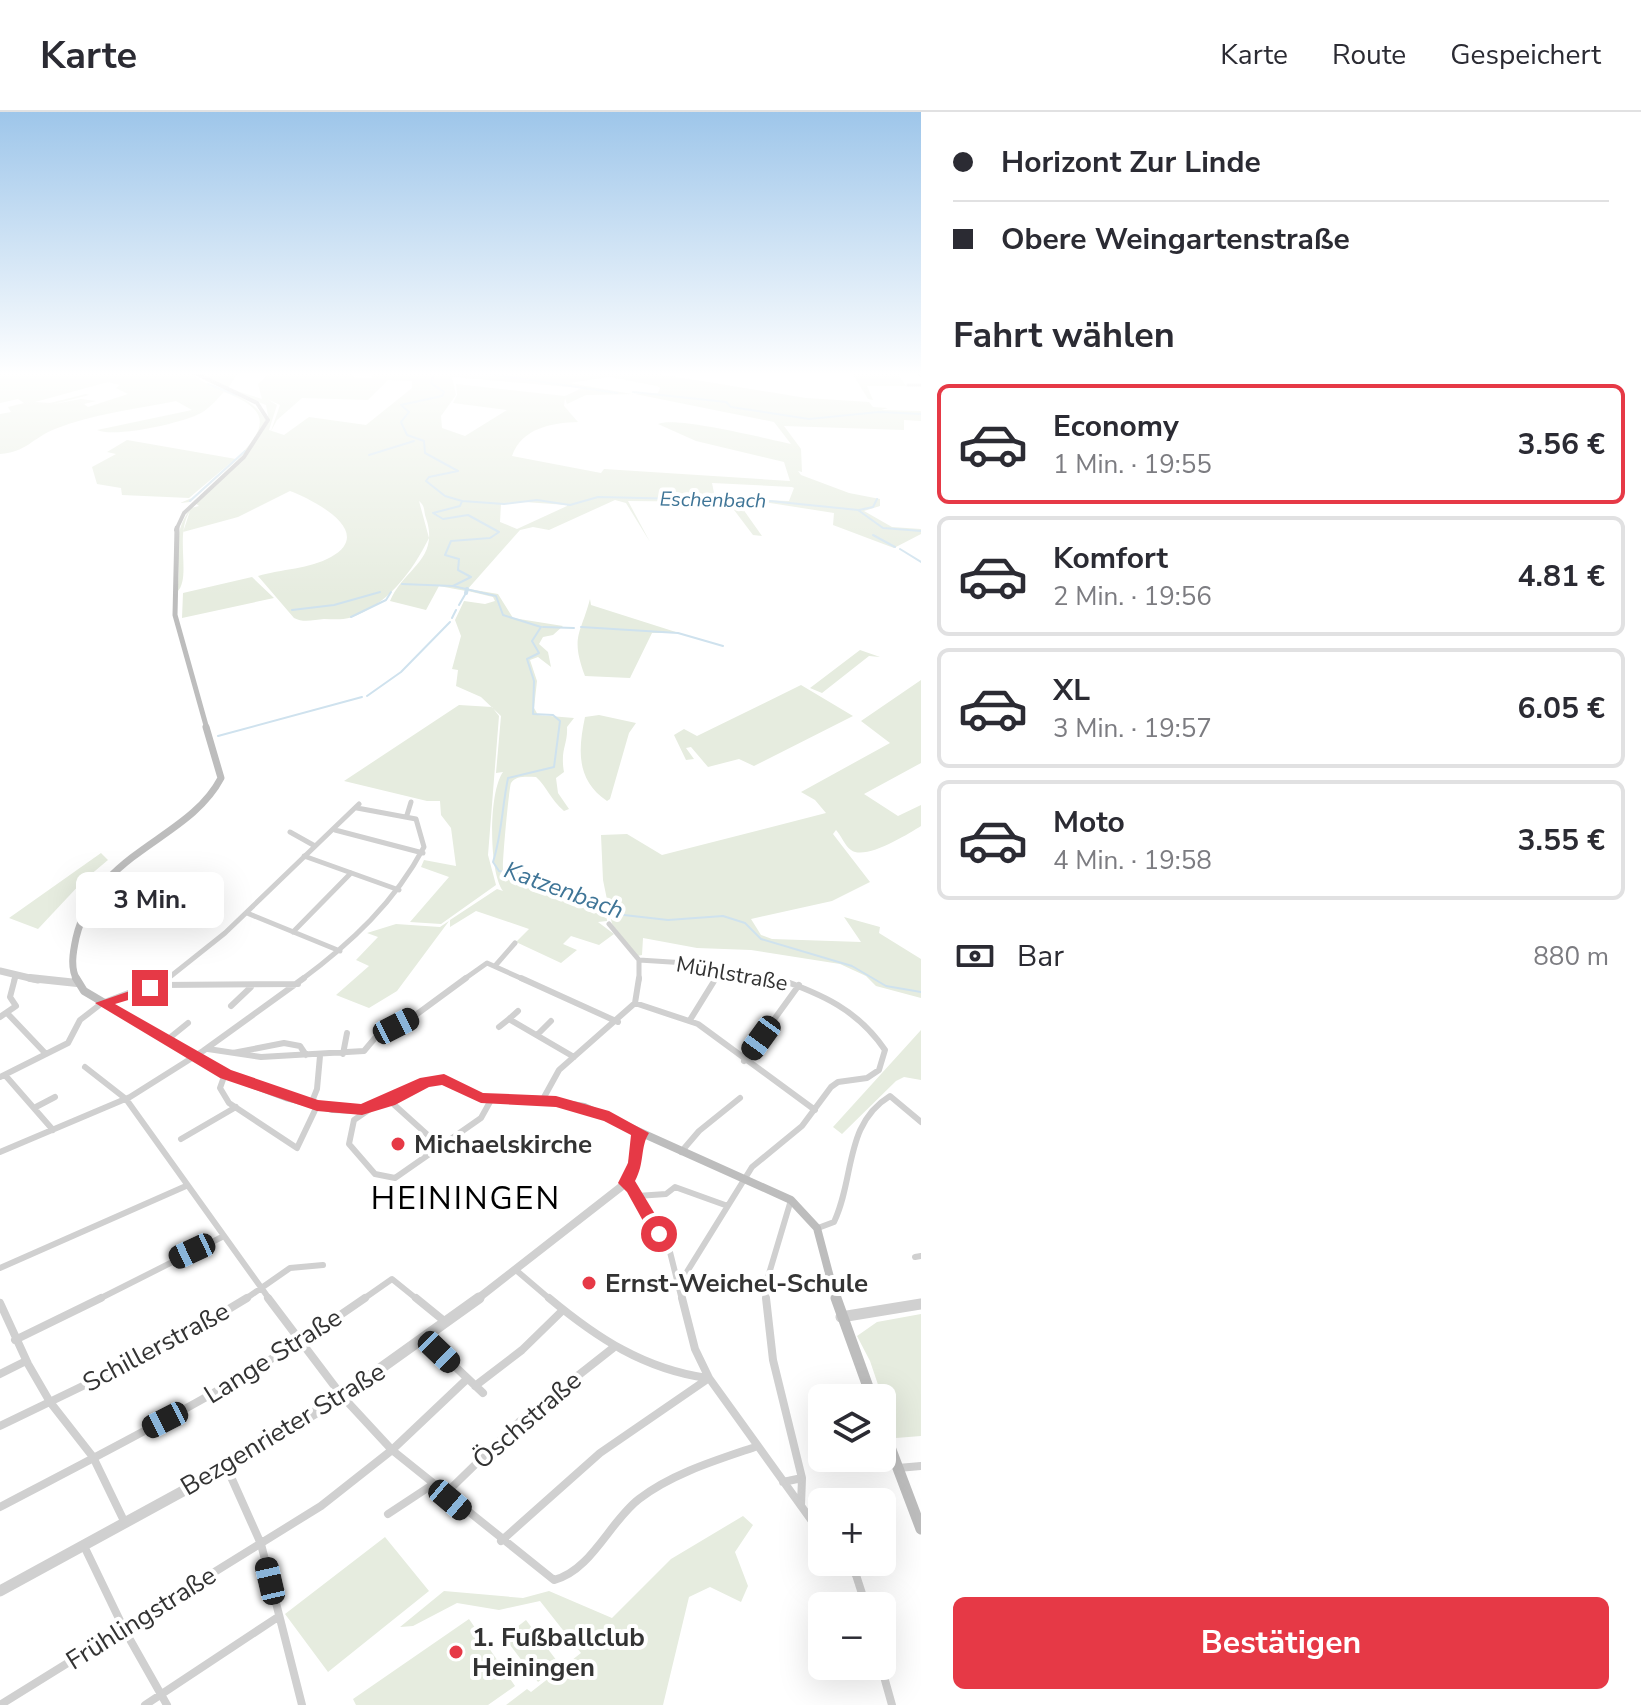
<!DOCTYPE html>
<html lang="de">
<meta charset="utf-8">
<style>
:root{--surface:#fff;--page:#f2f2f3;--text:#2b2b33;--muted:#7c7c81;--line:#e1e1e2;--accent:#e63946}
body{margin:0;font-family:"Nunito Sans",sans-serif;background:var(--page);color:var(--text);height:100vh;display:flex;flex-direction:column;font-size:30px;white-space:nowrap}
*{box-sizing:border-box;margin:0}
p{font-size:26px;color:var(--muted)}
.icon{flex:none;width:44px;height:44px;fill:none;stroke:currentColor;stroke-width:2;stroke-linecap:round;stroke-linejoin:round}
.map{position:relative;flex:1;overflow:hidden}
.drawer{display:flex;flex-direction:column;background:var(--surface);width:720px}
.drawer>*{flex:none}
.top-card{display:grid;align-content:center;height:176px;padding:0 32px;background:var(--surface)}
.fabs{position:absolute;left:808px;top:1272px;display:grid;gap:16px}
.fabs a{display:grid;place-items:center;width:88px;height:88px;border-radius:12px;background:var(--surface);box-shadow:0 8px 32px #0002;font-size:40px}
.end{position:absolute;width:36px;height:36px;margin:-18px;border:10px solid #e63946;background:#fff;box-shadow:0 0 0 4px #fff}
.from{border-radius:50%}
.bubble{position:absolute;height:56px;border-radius:12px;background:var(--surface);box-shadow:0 8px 32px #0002;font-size:26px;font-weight:700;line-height:56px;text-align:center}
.car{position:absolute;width:24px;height:48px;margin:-24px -12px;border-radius:10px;box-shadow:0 0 6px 2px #0007;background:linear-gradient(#222 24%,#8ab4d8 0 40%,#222 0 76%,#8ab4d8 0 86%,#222 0)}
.top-card b{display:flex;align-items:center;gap:28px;height:76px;font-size:30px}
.top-card b+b{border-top:2px solid var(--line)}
.top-card i{width:20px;height:20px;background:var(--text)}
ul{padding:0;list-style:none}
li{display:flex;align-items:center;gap:24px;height:120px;margin:0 16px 12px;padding:0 16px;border:4px solid var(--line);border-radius:12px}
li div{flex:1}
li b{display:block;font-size:30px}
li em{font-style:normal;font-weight:700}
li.current{border-color:var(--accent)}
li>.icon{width:72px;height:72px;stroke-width:1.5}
h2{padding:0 32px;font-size:36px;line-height:96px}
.pay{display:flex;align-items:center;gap:20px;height:88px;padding:0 32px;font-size:30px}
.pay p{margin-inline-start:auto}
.button{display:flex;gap:16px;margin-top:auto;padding:16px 32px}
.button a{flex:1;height:92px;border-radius:12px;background:var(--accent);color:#fff;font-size:32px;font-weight:700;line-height:92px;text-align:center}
header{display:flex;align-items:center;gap:48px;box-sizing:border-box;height:112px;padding:0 40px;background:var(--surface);border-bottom:2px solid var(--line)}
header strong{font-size:38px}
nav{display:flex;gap:44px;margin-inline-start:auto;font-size:28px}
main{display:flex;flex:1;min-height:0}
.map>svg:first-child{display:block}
</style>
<header>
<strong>Karte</strong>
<nav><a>Karte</a><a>Route</a><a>Gespeichert</a></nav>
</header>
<main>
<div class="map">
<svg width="921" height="1593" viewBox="0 0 921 1593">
<rect width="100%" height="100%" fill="#fff"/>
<!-- green -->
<path fill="#e6ecdf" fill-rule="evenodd" d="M0,261H192C215,284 243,274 266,308L247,339L190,390L180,391L192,386L235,347L189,386L122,383L121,376L97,372L92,355L116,342L107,340L127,328L236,347C270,314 269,297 224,280C217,287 210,296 201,301C183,311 115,326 97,318L192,298L176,289C135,297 92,302 55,317C32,326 27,340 0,342V302L11,300L8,295L24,291L18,287L0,291ZM108,270L120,273L116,276L128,282L88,295L84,292L96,289L81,287L54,292L89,283L86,282L50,291L35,290Z
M196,261H238L228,276L262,287L258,272L269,261H353V265L372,266L373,261H653L806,286L869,290L873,295L888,296L881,298L921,299V309L904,308V318L784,314L801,337L802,360L798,359L801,363L849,381L880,387V394L864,399L892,415L921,417V422L894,436L833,413L834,401L770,391L738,390L762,424L753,423L728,390L628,389L650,430L626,391L615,388L549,418L533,415L520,418L466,479L439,474L426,498L390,489C404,456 440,448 426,406C423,398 426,395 419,389L429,426C412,460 387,494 349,506C342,508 332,507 324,507C314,508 303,511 294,506L258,464C281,457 310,457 331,445C377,419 311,387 290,379L238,405L183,420L190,399C174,423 192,466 177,480C183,445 168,427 191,396L199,394L195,391L246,344L269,309L266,293L212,272ZM452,265L582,276L565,284L456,272L457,283L453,291L507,298L465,324L442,316L441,304L456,283ZM610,265L657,274L660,276L658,281L632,282L569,271ZM388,268L412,269V276L366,313L309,305L284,323L269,318L277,293L267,287L280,293L271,319L277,308L302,286L368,288ZM635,282L774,310L791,332C767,327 676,304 658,312L696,329L784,350L790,369L604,357L601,361L512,344C522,316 551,311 578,310L564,294L565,286L567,292L586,283ZM712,371L792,375L794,376L789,389L715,386ZM525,390L567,393V394L517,417L500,410L501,391Z
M852,261H897L906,274H867L873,288L868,287Z
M252,465L274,486L182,506L183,481Z
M469,477L498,482L513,506L563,514L553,523L543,525L539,532L548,540L551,555L538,545L530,548L537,569L534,596L538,603L574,606L567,615C568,633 560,637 564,660L556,666L558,681L569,697L564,699C550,687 547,675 536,665C528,665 516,663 511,671C509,675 502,752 503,757L552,767L606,795L607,809L598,810L614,822L599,833L571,824L563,832L577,838L561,851L516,830L529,817L476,799L450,815V808L497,777L503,779C489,761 488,681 503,660L496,661L501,604L481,585L456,574L458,558L452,557L461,524L455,508L464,489L485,492L495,489L493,485L468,479Z
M590,487L591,493L679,521H652L630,566L585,564C570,524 581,522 590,487Z
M860,538L880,545L869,544L822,581L810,576Z
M921,568V651L864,682L898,704L921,693V714C908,722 865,749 851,738C845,734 841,723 836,718L833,722L870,770L832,789L751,807L761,823L772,827L861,830L844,805L880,815L879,821L921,847V886L876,874L866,864L840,852L751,838L697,836L643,826L642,843L637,844L612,812L603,768L601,723L627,722L662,743L826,701L815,688L801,680L890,631L861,609Z
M801,573L853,604L754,654L739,647L708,655L691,635L686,636L694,647L686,648L674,623L684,617L697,624Z
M459,593L492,595L499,604L488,743L496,773L441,812L410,810L449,765L421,755L424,748L456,754L451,716L441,703L440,689H427L344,669Z
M599,603L636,611L629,621L610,687L607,689C576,668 578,638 585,605Z
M101,741L108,748L83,769L38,817L9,806Z
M449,809L397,879L369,896L336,883L369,854L356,848L378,825L367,821L396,812L440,815Z
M921,918V968L904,965L896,969L842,1022L833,1015Z
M921,1202V1324L896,1326L870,1249L857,1224L877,1210Z
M743,1404L753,1413L735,1440L748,1474L741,1490L710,1475L689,1485L663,1593H506L527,1577L531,1580L581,1541L540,1489L499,1498L457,1491L413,1514L400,1515L444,1479L523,1486L549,1479L612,1506L671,1447Z
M385,1425L429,1479L328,1560L285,1502Z
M469,1507L515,1574L488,1593H356L353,1587Z
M526,1508L560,1553L538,1570L504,1525Z"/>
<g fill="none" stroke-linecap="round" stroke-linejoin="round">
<!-- stream -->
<path stroke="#cfe2ee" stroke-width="2" d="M434,261L431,271L444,280L442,284L401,293L409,300L401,310L407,323L424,329L425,341L458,359L429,365L426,369L445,384L462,389L504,392L537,388L570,393L598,385L770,389L858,398L883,416L921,419
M483,261L617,281
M208,272L236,283
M633,280L726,290L731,295L809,307L879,300L921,302
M369,343L414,329
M190,389L245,339
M462,389L460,394L433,401L443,407L468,403L499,420L490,426L451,429L445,443L459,447L458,458L471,465L453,474L496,484L503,503L541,515L532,529L539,541L527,547L534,569L533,602L553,603L560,609L554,655L508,666C502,695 502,722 493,750L499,759L542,766L615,802L668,808L723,804L745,811L761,827L852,854L886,874L921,880
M859,398L873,395L877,387
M873,423L895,435
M900,437L921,450
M402,472L453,474
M459,493L466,481
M292,498L334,493L380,480
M351,505L386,488L391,480
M452,506L456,498
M543,515L574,516
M581,515L678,521L723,534
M367,584L401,560L450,510
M218,624L362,585"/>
<!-- canal -->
<path stroke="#cfe2ee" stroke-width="4" d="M466,481L467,477"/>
<!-- minor-far3 -->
<path stroke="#d0d0d0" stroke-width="3" d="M919,261L921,264
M908,273H921"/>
<!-- minor-far2 -->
<path stroke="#d0d0d0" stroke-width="5" d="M407,703L411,690
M335,718L423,741
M290,720L315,734
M304,744L399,778
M247,801L340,839
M609,812L639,848V868
M293,820L351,761
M639,848L702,852L782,868
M495,854L515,831
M14,868L15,865
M166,868L225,821L359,692
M301,868C351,831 395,790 424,735L416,707L357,696
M463,868L487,851L525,868
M715,868L722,857"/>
<!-- minor-far1 -->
<path stroke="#d0d0d0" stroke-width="6" d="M521,866L618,910
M161,873L298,872
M635,891L698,912L815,998
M231,894L251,875
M7,901L46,942
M0,905L16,894L10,885L15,866
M509,907L518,899
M690,908L716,866
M499,915L509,907L574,945
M538,922L551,909
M167,928L188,911
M208,937L261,945L364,939L375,926L413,905L466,866
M233,941L284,931L300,934L306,943
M343,942L347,921
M744,949L799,873
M85,955L126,987L270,1188
M225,962L220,976L229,991L297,1036L317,994
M5,963L53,1018
M0,965L68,931L80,908L102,891L168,866
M543,987L559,958L635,891L639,866
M390,989L441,1035
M311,992L317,977L320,944
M34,996L55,985
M370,997L354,1008L349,1032L375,1062L395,1066L481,1006L491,988
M181,1027L236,995
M0,1040L130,985L203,939L304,866
M681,1040L699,1019L740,986
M626,1071L669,1136L682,1188
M637,1084L666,1082L675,1075L725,1093
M818,1116L834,1110C855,1066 844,1012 890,984L921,1010
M915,1145L921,1144
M0,1156L186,1074
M517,1159L551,1188
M680,1171L752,1055L802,1014L831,975L838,970L867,966L879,958L885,938C858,898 822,882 776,866
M97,1188L222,1125
M244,1188L290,1156L323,1153
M362,1188L392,1167L418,1188
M766,1188L765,1175L791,1088"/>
<!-- minor -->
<path stroke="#d0d0d0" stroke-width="8" d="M268,1186L342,1284L392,1338L554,1468C591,1459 610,1409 639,1387C673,1361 717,1348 758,1334
M416,1186L443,1208
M549,1186C597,1226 644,1257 707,1266
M682,1186L695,1237L709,1266L822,1423
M766,1186L773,1248L802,1366L801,1393
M0,1191L28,1252L50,1290L93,1345L125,1411
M426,1227L483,1281
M15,1228L101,1186
M0,1262L26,1249
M475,1274L522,1238L563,1198
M0,1314L174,1230L247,1186
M227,1356L261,1432L302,1593
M898,1356L921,1354
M783,1370L802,1366
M444,1383L519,1310L613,1236
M0,1395C124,1330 250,1267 365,1186
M388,1402L432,1373
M501,1429L600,1341L709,1266
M84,1434L124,1517L167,1593
M845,1450L856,1463L866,1494
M881,1554L892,1593
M0,1593L321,1394L392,1338L467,1267
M145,1593L278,1505"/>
<!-- tertiary-far2 -->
<path stroke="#d0d0d0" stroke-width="7" d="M0,859L38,868"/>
<!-- tertiary-far1 -->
<path stroke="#d0d0d0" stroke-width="8" d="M30,866L77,871
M476,1188L626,1071L641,1021"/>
<!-- tertiary -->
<path stroke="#d0d0d0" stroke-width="11" d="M841,1205L921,1192
M0,1479L227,1355L342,1284L479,1186"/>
<!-- secondary-far4 -->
<path stroke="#bdbdbd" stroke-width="4" d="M176,418L184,401L244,345L268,308L257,291L195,261"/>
<!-- secondary-far3 -->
<path stroke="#bdbdbd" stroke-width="5" d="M177,416L175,503L207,617"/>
<!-- secondary-far2 -->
<path stroke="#bdbdbd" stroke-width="7" d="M77,868C70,856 73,840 76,826C97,738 188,729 221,666L206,615"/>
<!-- secondary-far1 -->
<path stroke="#bdbdbd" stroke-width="8" d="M76,866L84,879L225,962L286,985L333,997L362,998L390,989L425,970L444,967L481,986L542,988L584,995L791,1088L817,1116L836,1188"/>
<!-- secondary -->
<path stroke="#bdbdbd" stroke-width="11" d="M836,1186L872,1286
M882,1314L921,1417"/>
</g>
<!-- sky -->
<linearGradient id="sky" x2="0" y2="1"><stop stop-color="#9ec6ea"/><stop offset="0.54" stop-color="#fff"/><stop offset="1" stop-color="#fff" stop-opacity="0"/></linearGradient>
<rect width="921" height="484" fill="url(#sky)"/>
<!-- route -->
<path fill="#e63946" d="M150,872L155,873V880L115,892L231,958L318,988L361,992L420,966L444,962L483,981L556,984L609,999L649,1021C640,1035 645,1051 635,1069L667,1122L665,1127H653L627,1080L618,1071L628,1051L631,1023L604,1009L556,995L481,991L442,973L429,975L395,993L362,1003L317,999L220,966L95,891Z"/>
<!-- markers -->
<g fill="#e63946" stroke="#fff" stroke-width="3">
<circle cx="398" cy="1032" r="8"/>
<circle cx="589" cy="1171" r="8"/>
<circle cx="456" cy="1540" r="8"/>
</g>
<g text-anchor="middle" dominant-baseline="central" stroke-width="8" stroke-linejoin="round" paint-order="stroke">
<!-- far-water labels -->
<g font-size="20" font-style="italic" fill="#3f7597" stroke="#fff">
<text transform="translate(713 388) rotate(1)">Eschenbach</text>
</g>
<!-- street labels -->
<g font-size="22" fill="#333" stroke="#fff">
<text transform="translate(732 862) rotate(10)">Mühlstraße</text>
</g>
<!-- water labels -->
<g font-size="24" font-style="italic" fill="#3f7597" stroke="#fff">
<text transform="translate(564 778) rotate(20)">Katzenbach</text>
</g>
<!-- near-poi labels -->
<g font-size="26" font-weight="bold" fill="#333" stroke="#fff" text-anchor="start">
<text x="414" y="1032">Michaelskirche</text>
<text x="605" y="1171">Ernst-Weichel-Schule</text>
<text x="472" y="1525">1. Fußballclub<tspan x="472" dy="30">Heiningen</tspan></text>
</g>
<!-- near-street labels -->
<g font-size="26" fill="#333" stroke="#fff">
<text transform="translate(156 1235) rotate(-28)">Schillerstraße</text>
<text transform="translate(273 1244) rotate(-32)">Lange Straße</text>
<text transform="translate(527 1308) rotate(-41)">Öschstraße</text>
<text transform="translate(283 1317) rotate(-31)">Bezgenrieter Straße</text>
<text transform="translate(141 1506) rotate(-32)">Frühlingstraße</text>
</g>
<!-- near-quarter labels -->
<g font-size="32" letter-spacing="2" fill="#000" stroke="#fff">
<text x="466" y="1086">HEININGEN</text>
</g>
</g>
</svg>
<div class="fabs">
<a><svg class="icon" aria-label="layers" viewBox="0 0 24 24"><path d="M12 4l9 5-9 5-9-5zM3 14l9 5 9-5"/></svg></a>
<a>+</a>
<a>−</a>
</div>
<i class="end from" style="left:659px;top:1122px"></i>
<i class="end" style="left:150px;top:876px"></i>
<div class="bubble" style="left:76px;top:760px;width:148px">3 Min.</div>
<i class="car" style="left:396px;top:914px;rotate:63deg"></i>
<i class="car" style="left:761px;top:926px;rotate:216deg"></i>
<i class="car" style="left:192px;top:1139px;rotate:245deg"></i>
<i class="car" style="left:439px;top:1240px;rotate:134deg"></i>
<i class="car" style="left:165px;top:1308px;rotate:243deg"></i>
<i class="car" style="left:450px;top:1388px;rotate:130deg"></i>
<i class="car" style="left:270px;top:1469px;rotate:347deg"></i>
</div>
<section class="drawer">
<div class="top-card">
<b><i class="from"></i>Horizont Zur Linde</b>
<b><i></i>Obere Weingartenstraße</b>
</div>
<h2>Fahrt wählen</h2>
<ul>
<li class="current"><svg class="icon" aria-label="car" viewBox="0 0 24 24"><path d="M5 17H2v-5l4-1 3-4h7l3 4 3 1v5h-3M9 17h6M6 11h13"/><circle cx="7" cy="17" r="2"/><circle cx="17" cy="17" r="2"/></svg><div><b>Economy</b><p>1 Min. · 19:55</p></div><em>3.56 €</em></li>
<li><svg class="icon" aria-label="car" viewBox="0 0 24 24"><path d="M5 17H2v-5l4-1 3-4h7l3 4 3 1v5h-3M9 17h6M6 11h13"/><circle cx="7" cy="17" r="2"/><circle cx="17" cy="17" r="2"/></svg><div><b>Komfort</b><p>2 Min. · 19:56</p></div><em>4.81 €</em></li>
<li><svg class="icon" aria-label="car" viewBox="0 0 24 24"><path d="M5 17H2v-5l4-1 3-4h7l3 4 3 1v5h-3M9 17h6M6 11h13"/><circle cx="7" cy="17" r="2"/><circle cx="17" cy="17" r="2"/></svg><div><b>XL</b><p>3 Min. · 19:57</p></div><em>6.05 €</em></li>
<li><svg class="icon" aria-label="car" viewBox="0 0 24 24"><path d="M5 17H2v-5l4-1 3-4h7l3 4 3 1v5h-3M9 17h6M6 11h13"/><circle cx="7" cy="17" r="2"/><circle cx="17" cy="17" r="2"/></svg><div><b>Moto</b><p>4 Min. · 19:58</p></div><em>3.55 €</em></li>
</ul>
<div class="pay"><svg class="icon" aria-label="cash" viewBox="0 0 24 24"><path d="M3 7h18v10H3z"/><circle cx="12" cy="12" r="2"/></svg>Bar<p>880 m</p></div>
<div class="button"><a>Bestätigen</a></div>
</section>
</main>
